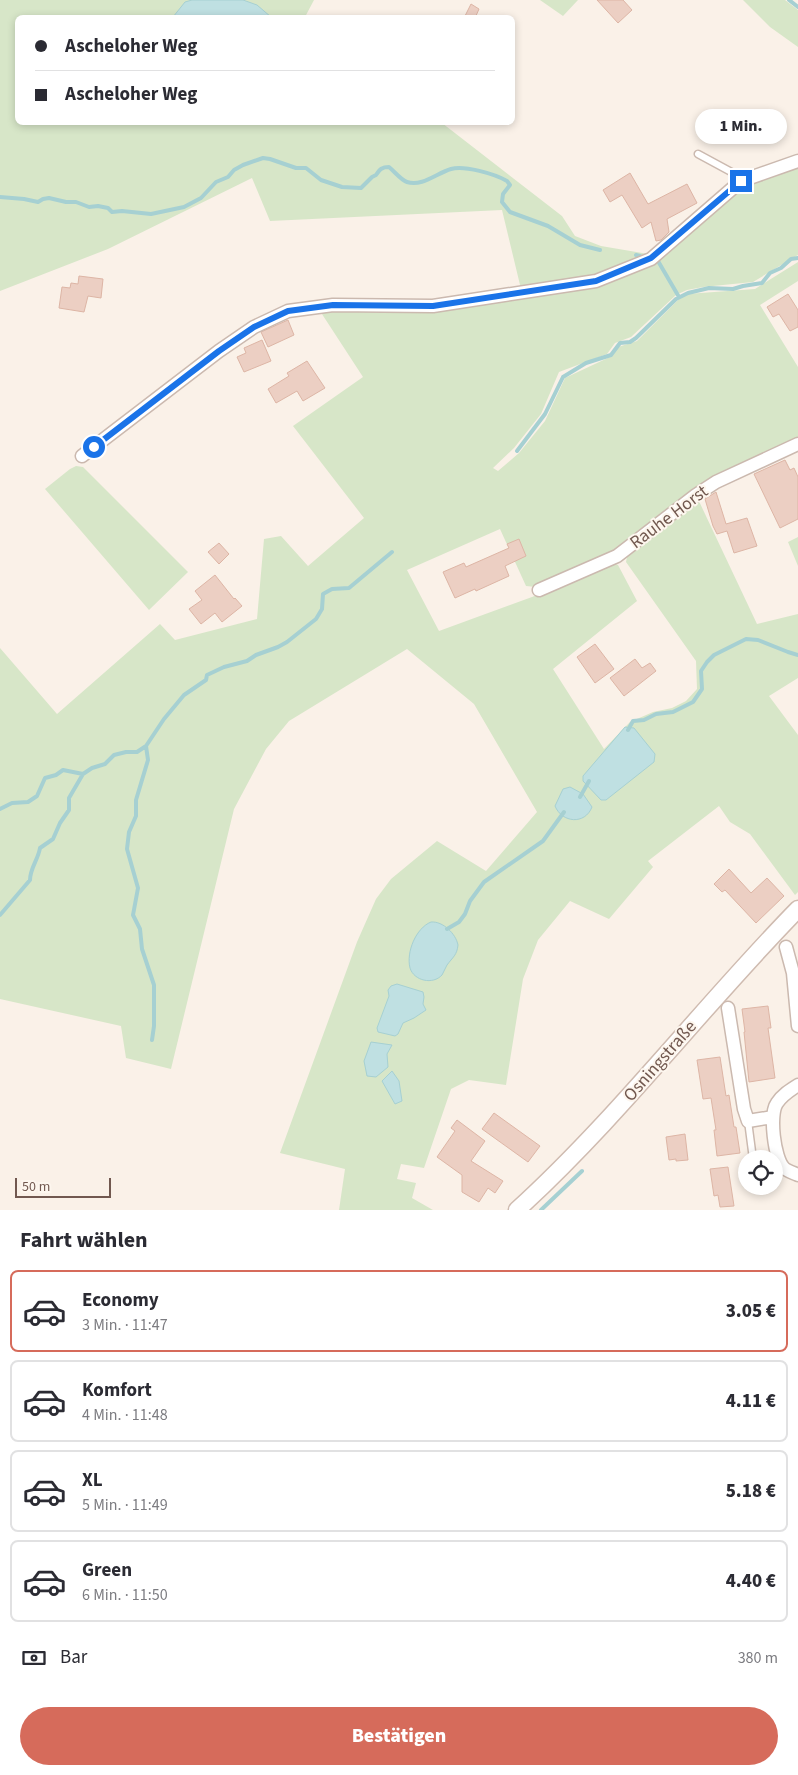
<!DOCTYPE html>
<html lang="de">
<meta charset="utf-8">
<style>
:root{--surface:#fff;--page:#f2f2f3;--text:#2b2b33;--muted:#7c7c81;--line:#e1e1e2;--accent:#d66b5b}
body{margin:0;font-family:"Source Sans 3",sans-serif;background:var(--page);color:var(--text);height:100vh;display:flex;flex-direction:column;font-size:19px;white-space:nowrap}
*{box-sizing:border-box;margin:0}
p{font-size:16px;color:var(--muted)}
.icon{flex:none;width:28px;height:28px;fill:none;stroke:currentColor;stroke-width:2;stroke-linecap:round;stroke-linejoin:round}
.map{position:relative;height:1210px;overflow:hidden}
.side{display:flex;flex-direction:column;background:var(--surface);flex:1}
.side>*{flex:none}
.guide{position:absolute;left:15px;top:15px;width:500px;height:110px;border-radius:8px;box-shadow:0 2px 8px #0003;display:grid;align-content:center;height:110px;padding:0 20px;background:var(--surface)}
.tools{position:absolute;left:738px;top:1150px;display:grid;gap:10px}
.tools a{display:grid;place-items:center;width:45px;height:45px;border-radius:50%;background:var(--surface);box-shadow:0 2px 8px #0003;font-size:25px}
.scale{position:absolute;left:15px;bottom:12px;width:96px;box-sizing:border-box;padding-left:5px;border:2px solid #71584f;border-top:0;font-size:14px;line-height:18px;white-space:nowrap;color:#71584f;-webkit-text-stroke:4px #fdf6ee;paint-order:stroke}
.end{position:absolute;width:22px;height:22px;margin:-11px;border:6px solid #1a73e8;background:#fff;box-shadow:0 0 0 2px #fff}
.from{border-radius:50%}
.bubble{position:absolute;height:35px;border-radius:18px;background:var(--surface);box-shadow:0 2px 8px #0003;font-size:16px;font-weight:800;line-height:35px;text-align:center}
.guide b{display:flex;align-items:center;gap:18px;height:48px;font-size:19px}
.guide b+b{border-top:1px solid var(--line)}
.guide i{width:12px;height:12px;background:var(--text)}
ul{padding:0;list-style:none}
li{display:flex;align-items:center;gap:15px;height:82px;margin:0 10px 8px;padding:0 10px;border:2px solid var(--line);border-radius:8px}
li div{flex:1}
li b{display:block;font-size:19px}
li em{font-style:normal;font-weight:800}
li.current{border-color:var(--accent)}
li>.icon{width:45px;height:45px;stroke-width:1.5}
h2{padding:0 20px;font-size:22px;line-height:60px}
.pay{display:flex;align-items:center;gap:12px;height:55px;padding:0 20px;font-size:19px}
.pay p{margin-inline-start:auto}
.action{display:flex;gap:10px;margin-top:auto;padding:10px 20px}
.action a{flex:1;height:58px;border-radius:30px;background:var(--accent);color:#fff;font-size:20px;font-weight:800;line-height:58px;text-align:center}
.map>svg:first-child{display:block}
</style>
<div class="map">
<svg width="798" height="1210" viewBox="0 0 798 1210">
<rect width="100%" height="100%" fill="#faf1e8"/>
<!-- green -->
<path fill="#d7e6c8" d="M0,0H314L305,17L18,18V122L442,123L562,216L575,236L601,246L648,254L594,276L521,289L502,210L270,221L252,178L108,249L0,291Z
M540,0H578L563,16Z
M743,0H785L798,10V47L770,27Z
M798,165V255L753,282L703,287L687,290L676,295L631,337L615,343L607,354L559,372L541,414L514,448L493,468L498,471L519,453L545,421L565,378L612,356L618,347L637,341L678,300L687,294L755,289L798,262V281L760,305L798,367V439L694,491L601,559L536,587L526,586L500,529L407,570L439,631L532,597L612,563L618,565L637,601L553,669L604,749L630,722L653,712L672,708L686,701L697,689L696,661L626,562L628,552L697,497L757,624L798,614V678L769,696L798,735V892L795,895L750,834L730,822L719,806L648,861L653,867L609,919L570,901L538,940L523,979L506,1085L469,1080L451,1089L424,1168L401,1164L397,1179L416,1183L412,1198L433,1210H339L345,1169L280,1153L357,942L376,899L391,879L437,841L486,871L537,812L474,704L407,649L289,721L266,749L234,809L171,1069L126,1058L121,1026L0,999V648L57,714L160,624L175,640L257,619L264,539L281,536L308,566L364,518L293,426L363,377L320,311H427L652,263L733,193L759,178Z
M76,466L83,467L188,572L149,610L45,489L70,469Z
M798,537V566L788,542Z"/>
<!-- water -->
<path fill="#bfe0e2" stroke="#a6d0d2" d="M192,0H243L257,5L271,17H173L185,2Z
M625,727L634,728L655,754L654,762L606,800H601L583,781V776Z
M570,787L583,794L592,807C585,825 562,823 555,806L563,789Z
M431,922C443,921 456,934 458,945C457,955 453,957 447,965C445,968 444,972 442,975C433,985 414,981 410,968C406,952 416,928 431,922Z
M397,984L423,992L424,997L423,1004L426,1010L414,1018L403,1023L398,1034L395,1036L378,1032L377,1028L389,996L388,990L391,986Z
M371,1042L392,1045L387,1054L388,1067L376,1077L367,1076L364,1061Z
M392,1071L399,1081L402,1101L395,1104L382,1081Z"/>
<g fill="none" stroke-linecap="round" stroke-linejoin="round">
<!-- stream -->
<path stroke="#a6d0d2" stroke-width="4" d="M789,0L798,7
M0,197L24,199L38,202L43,199L49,198L66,202H76L89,207L98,206L108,208L112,212L122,211L151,214L184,207L201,198L216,182L228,177L234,170L243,165L263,158L270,159L296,168H306L321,180L342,187L361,188L372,177L376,175C380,169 382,167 389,167C394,171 401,180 407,182C422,187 437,173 451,169C464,165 495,174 507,181L510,185L503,194L502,202L510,212L548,226L580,245L600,250
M636,255L640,256
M658,261L679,297
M517,451L545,414L563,377L586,363L611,355L620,343L630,342L636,338L676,299L688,293L709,288L733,289L743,286L762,283L770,273L781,268L791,259L798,258
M628,730L633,721L644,720L656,714L673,712L693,702L702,689L701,671L707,662L714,655L746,639L758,640L788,652L798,655
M146,746L148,760L136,800V816L129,832L127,849L138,888L133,915L140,929L142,949L154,985V1026L152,1040
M580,797L589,781
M0,809L12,803L28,802L37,796L45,778L56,775L63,770L83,774
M0,915L30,880C30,868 38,860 40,848L53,839L60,823L69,810V798L83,774L92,768L105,764L114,755L126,752H137L146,746L164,719L184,695L206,680L207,675L224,667L247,661L256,655L278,647L287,642L316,619L322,609L323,594L332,589L349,588L392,552
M447,929L459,922L465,914L470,901L484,882L543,841L564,812
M541,1210L582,1171"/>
</g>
<!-- building -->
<path fill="#eccfc3" stroke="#ddb5a5" d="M597,0H623L632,10L618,23Z
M471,4L479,9L475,18H464Z
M630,173L648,204L687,184L697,203L667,219L669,232L661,240L656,241L651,222L642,228L622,195L610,202L603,190Z
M79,276L103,279L101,298L88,296L84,312L59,308L62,287L70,288L71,283L78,284Z
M788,294L798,310V327L790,331L779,314L773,317L767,307Z
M288,320L294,335L268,347L261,332Z
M262,340L271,361L244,372L237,357L246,353L244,348Z
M307,361L325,388L303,401L297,391L276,403L268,389L289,376L287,373Z
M785,460L790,470L794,468L798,477V519L780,528L754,474Z
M716,492L726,524L747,518L757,546L734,553L727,531L717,534L713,526L705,499Z
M519,539L526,556L505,566L509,576L476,591L475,589L455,598L443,572L464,563L466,567L509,548L507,544Z
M219,543L229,554L219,564L208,552Z
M215,575L234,599L235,598L242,606L222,622L215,613L201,624L189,609L202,600L195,591Z
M595,644L614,669L595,683L577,657Z
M635,659L642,668L650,663L656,671L624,696L610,678Z
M729,869L751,893L767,878L784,896L756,923L725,890L722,892L714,884Z
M768,1006L771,1028H768L775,1078L749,1082L744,1032H745L742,1009Z
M720,1057L726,1096L729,1095L734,1127H736L740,1153L717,1156L714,1130H716L711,1098L703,1099L697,1060Z
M494,1113L540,1146L528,1162L482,1129Z
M457,1120L485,1141L471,1161L503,1181L495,1193L488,1188L479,1202L462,1192V1175L437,1157L455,1131L451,1128Z
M685,1134L688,1160L676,1161V1159L669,1160L666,1137Z
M728,1167L734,1206L720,1207L718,1195L714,1196L710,1169Z"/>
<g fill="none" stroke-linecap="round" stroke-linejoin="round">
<defs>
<path id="lane" d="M698,154L735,174L741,181
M748,1121L753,1159
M774,1173L784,1167"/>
<path id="street" d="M82,456L219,351L254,327L288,311L333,305L433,306L596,281L651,259L741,181L798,161
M539,590L617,556L696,495L716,482L798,444
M786,947L793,973L798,1026
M728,1008L744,1109L748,1121L773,1117
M798,1085C790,1090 782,1095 777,1103C769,1114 774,1158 784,1168C787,1171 794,1173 798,1175"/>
<path id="secondary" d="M517,1210C619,1117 702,1007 798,909"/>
</defs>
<!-- lane casing -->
<use href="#lane" stroke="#cbb9af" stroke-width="9"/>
<!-- street casing -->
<use href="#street" stroke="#cbb9af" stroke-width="15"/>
<!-- secondary casing -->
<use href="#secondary" stroke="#cfbbb0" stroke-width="19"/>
<!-- lane -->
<use href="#lane" stroke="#fff" stroke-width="6"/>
<!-- street -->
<use href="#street" stroke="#fff" stroke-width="12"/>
<!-- secondary -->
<use href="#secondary" stroke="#fff" stroke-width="16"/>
</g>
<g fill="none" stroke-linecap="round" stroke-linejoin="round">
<!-- route -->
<path stroke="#1a73e8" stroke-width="6" d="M94,447L219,351L254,327L288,311L333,305L433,306L596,281L651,258L741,181"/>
</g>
<g text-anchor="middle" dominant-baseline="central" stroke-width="4" stroke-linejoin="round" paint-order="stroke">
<!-- street labels -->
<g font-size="18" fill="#71584f" stroke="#fdf6ee">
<text transform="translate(669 517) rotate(-37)">Rauhe Horst</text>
<text transform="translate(660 1061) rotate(-49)">Osningstraße</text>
</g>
</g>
</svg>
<div class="tools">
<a><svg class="icon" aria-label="locate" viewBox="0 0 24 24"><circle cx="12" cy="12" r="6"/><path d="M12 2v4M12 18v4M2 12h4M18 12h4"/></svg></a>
</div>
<div class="scale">50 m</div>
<i class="end from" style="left:94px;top:447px"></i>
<i class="end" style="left:741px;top:181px"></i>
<div class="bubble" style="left:695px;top:109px;width:92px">1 Min.</div>
<div class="guide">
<b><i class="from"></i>Ascheloher Weg</b>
<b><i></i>Ascheloher Weg</b>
</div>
</div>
<section class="side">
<h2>Fahrt wählen</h2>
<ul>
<li class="current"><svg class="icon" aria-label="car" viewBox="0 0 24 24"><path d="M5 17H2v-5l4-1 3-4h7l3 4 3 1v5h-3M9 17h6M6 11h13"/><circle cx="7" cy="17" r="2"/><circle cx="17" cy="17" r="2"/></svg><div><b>Economy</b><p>3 Min. · 11:47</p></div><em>3.05 €</em></li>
<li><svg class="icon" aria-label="car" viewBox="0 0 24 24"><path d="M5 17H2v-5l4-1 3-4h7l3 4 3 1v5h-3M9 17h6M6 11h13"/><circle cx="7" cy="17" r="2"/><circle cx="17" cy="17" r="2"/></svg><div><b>Komfort</b><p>4 Min. · 11:48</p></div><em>4.11 €</em></li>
<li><svg class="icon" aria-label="car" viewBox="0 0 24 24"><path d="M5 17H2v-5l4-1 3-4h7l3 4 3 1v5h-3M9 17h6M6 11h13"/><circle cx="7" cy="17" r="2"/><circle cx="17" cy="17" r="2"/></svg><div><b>XL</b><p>5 Min. · 11:49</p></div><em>5.18 €</em></li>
<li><svg class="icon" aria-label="car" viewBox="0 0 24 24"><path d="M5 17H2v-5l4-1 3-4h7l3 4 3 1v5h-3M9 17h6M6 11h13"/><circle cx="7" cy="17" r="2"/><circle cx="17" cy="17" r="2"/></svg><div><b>Green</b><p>6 Min. · 11:50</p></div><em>4.40 €</em></li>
</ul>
<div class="pay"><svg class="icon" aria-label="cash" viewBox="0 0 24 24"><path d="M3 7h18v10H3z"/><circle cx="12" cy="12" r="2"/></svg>Bar<p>380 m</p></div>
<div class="action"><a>Bestätigen</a></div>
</section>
